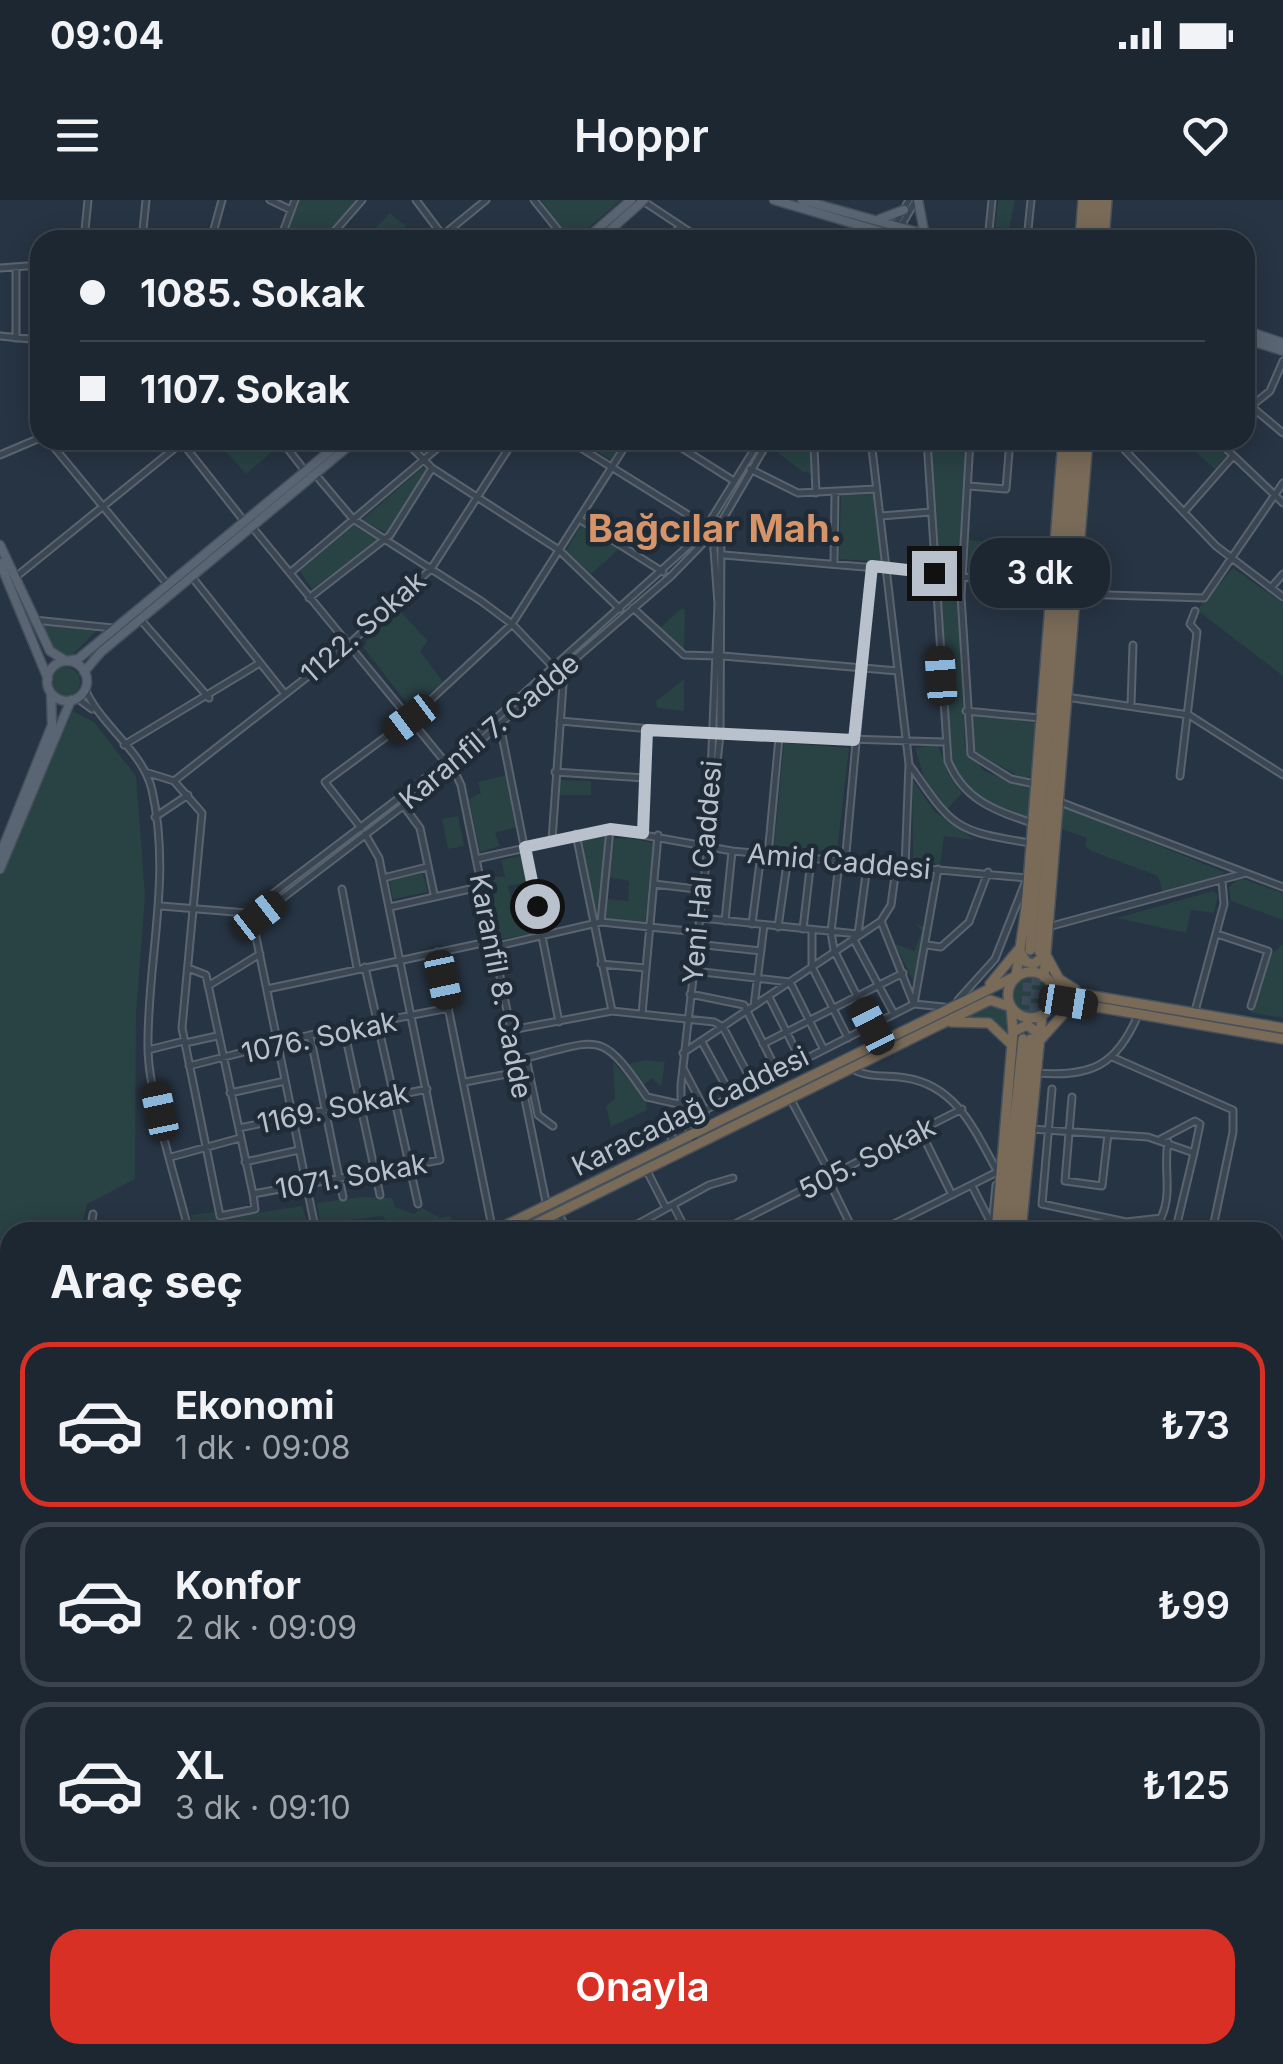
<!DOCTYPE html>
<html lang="tr">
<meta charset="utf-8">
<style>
:root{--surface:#1d2732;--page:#252f3a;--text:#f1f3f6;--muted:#a0a5ac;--line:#3b444d;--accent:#d93025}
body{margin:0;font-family:Inter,sans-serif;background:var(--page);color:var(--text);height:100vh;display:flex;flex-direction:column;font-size:38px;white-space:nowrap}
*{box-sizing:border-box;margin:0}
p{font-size:32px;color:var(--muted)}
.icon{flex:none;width:55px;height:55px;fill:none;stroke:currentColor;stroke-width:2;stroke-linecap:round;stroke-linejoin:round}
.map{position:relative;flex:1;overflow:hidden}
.sheet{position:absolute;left:0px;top:1022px;width:1285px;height:842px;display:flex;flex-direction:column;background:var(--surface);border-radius:30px 30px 0 0;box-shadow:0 5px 25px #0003,0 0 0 2px var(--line)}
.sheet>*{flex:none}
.hud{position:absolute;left:30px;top:30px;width:1225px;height:220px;border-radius:30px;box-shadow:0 5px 25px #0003,0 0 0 2px var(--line);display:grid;align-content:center;height:220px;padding:0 50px;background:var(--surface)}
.end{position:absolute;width:45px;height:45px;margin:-22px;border:12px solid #b9c1cc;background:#111;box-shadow:0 0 0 5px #111}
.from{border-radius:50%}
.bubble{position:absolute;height:70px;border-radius:30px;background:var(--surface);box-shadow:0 5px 25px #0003,0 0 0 2px var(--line);font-size:32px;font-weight:600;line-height:70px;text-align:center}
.car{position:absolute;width:30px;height:60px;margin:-30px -15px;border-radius:12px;box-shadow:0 0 8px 2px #0007;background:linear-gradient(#222 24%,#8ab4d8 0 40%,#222 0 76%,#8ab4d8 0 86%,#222 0)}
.hud b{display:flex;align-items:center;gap:35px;height:95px;font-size:38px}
.hud b+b{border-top:2px solid var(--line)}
.hud i{width:25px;height:25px;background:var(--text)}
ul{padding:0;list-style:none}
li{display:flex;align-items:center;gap:30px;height:165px;margin:0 20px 15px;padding:0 30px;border:5px solid var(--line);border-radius:30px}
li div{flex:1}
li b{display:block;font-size:38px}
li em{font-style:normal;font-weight:600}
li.on{border-color:var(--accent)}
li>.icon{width:90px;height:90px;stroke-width:1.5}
h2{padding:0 50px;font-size:45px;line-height:120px}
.cta{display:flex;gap:20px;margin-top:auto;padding:20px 50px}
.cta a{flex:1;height:115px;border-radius:30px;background:var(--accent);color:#fff;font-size:40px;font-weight:600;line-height:115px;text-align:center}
.status{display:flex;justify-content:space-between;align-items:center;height:70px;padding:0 50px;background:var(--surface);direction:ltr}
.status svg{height:28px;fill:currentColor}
header{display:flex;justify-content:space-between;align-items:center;height:130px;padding:0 50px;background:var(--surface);font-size:45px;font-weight:600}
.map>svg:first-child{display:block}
</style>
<div class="status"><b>09:04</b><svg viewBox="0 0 49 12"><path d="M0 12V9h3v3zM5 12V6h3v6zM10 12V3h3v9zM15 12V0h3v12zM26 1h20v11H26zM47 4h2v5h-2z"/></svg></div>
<header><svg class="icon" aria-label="menu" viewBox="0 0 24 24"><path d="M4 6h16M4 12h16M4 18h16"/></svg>Hoppr<svg class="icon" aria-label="heart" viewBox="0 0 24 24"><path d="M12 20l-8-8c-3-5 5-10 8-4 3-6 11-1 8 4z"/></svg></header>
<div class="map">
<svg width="1283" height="1864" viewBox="0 0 1283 1864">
<rect width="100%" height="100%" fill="#273443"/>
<!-- green -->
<path fill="#294244" d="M298,0H359L323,40H283Z
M541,0H621L575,39L568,37Z
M998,0H1015L1009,29L995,27Z
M390,13L406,26L390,40H364Z
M229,240H266L274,250L246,274L221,246Z
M579,240H624L611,260Z
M800,240L811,246V273L803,272L778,253L785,241L796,246Z
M928,240L968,241L957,381L965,546L984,571L1030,589L1028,619C983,603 957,588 945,540Z
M1182,240H1208L1226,256L1215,269Z
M422,268L428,269L388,334L362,320Z
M874,294L883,362L839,359L841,295Z
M353,325L378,340L312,389L300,371Z
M581,325L620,348L591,374L566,351Z
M969,340L987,342L985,368L967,367Z
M1233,368L1283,403V476L1197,410Z
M397,408L428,441L420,451L443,482L411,509L364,448L368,437Z
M682,408L685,410L684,450L660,428Z
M40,423L99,428L73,454L65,456L56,451Z
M50 482a15 15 0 1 1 30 0a15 15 0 1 1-30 0Z
M684,479V511L657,508L656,501Z
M73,511L94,522L136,576L145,695L136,815L135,979L87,1004L81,1032H10V1040L0,1039V676Z
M971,514L1035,523L1032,575L1024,579L974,551Z
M784,543L849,548L837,652L774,646Z
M938,545L948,574L962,593L946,611L925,581L915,548Z
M506,575L516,627L495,633L500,646L480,652L469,599L481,593L478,582Z
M912,579L935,612L975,640L944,636L940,664L913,660Z
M560,580L591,581V595H559Z
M1061,606L1224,672L1220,678L1163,693L1158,676L1091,651L1085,646L1087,638L1059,628Z
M458,616L464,646L448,649L442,619Z
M606,636L599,719L594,720L581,640Z
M628,638L653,643L645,723L604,718L606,699L628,701L629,681L608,677L611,639Z
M521,656L527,682L508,686L512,703L530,700L537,732L498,740L486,676L505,677L501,660Z
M422,671L428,692L393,699L389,680Z
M1240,678L1283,693V720L1231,701L1229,687Z
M1213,691L1218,695L1214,713L1191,710L1186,733L1117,718Z
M915,723L928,729L914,783L895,744L914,751L922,731Z
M1283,744V818L1251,813L1268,757Z
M1012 796a18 18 0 1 1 36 0a18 18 0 1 1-36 0Z
M989,804L1007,811L1010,834L986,820L958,817Z
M645,860L665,862L661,887L652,878L643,885L629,864Z
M613,862L646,899L647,910L611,927L606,906L615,899Z
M360,997L392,998L395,1007L414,1014L422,1008L440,1018L450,1016L454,1032H429L422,1024L391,1030L383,1016L320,1023L317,1003Z
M302,1006L309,1026L278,1032H196L191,1015L215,1012L218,1019Z"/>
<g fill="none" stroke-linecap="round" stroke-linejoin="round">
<!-- highway-tunnel -->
<path stroke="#3d4958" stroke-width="9" stroke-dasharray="9 4.5" stroke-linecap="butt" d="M1024,832L1030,750
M1031,839L1038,758"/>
<defs>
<path id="minor" d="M270,0L291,10
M416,0L446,40
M534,0L566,40
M643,1L702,40
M895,25L909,0
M84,40L88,0
M142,40L146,0
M211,40L222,0
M280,40L295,0
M327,40L362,0
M437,40L486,0
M664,40L681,27
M893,40L916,0
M988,40L992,0
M1027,40L1031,0
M16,67V138
M0,68L40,65
M0,136L40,140
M1252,207L1283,233
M1245,211L1270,191L1283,161
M48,240L167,384
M180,240L244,321
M281,240L305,271
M404,240L432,268L559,350L620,409
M568,240L706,326
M669,240L734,281
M871,240L909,564L905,668
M927,240L948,561C964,600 994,610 1032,623
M970,240L961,396L971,554L1011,579L1035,584
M1088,240L1119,244L1124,240
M1217,240L1283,303
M1119,244L1216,346L1283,397
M0,255L40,238
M750,269L798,293L876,289
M315,274L353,319L481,401L512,424L554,468
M969,286L1006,289L1010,240
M816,293L814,246L818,240
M1184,312L1233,256
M881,316L931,312
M579,319L663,372
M706 328a8 8 0 1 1 16 0a8 8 0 1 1-16 0Z
M710,321L760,240
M720,324L769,240
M253,328L446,563
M724,355L934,373
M834,363L835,292
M290,373L447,240
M17,376L185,240
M961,376L1050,391
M192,377L285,494
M1271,388L1283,374
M1076,394L1204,398L1283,283
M309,398L390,335L432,268
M633,408L684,455L717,456
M140,419L209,498
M34,420L113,428
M723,456L898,471
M85,489C101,526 143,551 152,590C172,679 147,759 148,847C148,895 177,983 189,1032
M1066,497L1189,515L1283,575
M77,498L92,509
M1131,505L1133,445
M966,511L1040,518
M560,521L720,535L943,542
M500,525L559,822
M124,545L258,464
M452,566L461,585L547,1007
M911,567C953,628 955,631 1030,643
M145,572L174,581L202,613L182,828L220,1016L255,1009L253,994L440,960L379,658L365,634
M555,572L645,578
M1180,576L1197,432L1190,424L1195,411
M174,581L348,445L431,369L514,240
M1060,602L1246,673
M403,605L420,628L434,694
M155,617L188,595
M361,628L325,582L410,519L512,424L629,240
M643,631L647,529
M576,634L612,811
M552,640L564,470
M708,645L720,535L721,329
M768,655L779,538
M476,659L610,629L732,651L1027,678L995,759L958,800
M839,663L831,732L834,750L872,826
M845,664L872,366
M383,678L427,667
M654,684L704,690
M342,689L357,768
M161,706L247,713
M390,707L479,687
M247 715a6 6 0 1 1 12 0a6 6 0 1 1-12 0Z
M253,709L453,557L706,330
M259,716L420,593L671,376L711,335
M701,718L858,734L867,666
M725,721L732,651
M881,721L913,802
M253,722L316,1032
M601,722L610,629
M752,724L761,654
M778,727L788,657
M1048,727L1246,673L1283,687
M803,729L811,660
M812,730V767L848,838
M1217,734L1268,751L1251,806
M853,738L894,814
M696,744L761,751
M927,745L941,747L969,722L988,672
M493,747L601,722L698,732
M437,752L493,1032
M601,764L646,768
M365,767L418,1004
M188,768L206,775L253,994
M694,771L790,782L824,850
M208,786L260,754
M267,789L492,741
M690,794L744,805L778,873
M769,797L801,861
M914,804L938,669
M754,806L764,725
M1195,811L1224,704L1222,681
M642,814L658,635
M344,829L380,995
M511,830L612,811L714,822L723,827L754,886
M310,835L343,997
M702,842L732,897
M185,843L217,836
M763,844L903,773
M148,850L184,841
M683,853L881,721L891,705L896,668
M1112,857L1233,910V932L1212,1032
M189,866L310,835L449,808
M853,869C866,878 890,875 906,878C959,886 977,936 1000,976
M684,870L705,910V927
M1036,873C1090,877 1116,867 1138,815
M465,882L518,872
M1052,889L1042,1004L1126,1022L1130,1032
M230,893L285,881
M1072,897L1065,981L1102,986L1108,934
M790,898L832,977
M553,926L538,915L526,858C602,839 601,830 647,897L705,910L914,804L944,807
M239,928L427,889
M1031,929L1148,937L1194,953L1175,1032
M920,930L952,995
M1161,939L1195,921L1200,924L1194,953
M671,943L674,914L681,911
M697,943L681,917V885L708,645L718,404L713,336
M171,957L240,938
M245,962L299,950
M647,971L666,1008
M828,979L854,1032
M973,988L992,1025
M673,1005L687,1032
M559,1014L568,1032
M1126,1022L1161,1018C1173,992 1163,969 1168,942
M992,1025L996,985
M90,1032L93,1014
M404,1032L413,1029
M623,1032L709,985L733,978
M719,1032L962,909
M878,1032L997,972
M977,1032L992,1025
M0,1047L10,1048
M1275,1247L1283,1249
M0,1334L10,1329
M0,1374L10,1365
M0,1390L10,1394
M0,1397L10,1403
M0,1421L10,1407
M1276,1439L1283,1470
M0,1455L10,1441
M0,1484L10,1491
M1,1484L10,1472
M1275,1496L1283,1490
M0,1503L10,1507
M0,1525L10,1510
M0,1537L10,1543
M1275,1538L1283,1533
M1275,1551L1283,1562
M0,1566L10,1574
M1275,1571L1283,1566
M0,1582L8,1573
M1275,1608L1283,1603
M0,1629L10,1619
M0,1636L10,1647
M1275,1644L1283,1639
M0,1659L10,1648
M1275,1660L1283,1672
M0,1679L10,1667
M0,1704L10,1693
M1275,1721L1283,1716
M1275,1732L1283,1744
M0,1744L10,1753
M0,1778L10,1786
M0,1799L10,1807
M1275,1811L1283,1824
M0,1832L10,1842
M0,1854L9,1864
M23,1855L32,1864
M37,1855L47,1864
M63,1855L72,1864
M91,1855L101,1864
M117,1855L124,1864
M158,1855L165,1864
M271,1855L279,1864
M345,1855L353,1864
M790,1855L794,1864
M859,1855V1864
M1116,1855L1121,1864
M711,1861L727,1864
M99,1864L109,1855
M183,1864L179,1860L185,1855
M203,1864L214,1855
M450,1864L461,1855
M458,1864L457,1859L466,1864
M624,1864L626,1855
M880,1864L881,1855
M971,1864L996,1856
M1007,1864L1025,1855
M1091,1864L1107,1855
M1149,1864L1165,1855
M1262,1864L1283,1856"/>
<path id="major" d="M774,0L909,40
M802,0L946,40
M918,0L924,31
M880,19L904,10
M585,40L631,0
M599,40L644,0
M1245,130L1283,143
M1245,139L1283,151
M0,345L50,451L66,461L78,459L343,240
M0,363L48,479
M47 481a20 20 0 1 1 40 0a20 20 0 1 1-40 0Z
M84,472L101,452L356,240
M0,655L52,525L51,493
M0,669L71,500
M1275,1145L1283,1102
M1275,1192L1283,1153
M1275,1322L1283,1348
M1275,1364L1283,1392
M1275,1423L1283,1419
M1275,1440L1283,1437
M363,1864L374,1855
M503,1864L509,1855
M513,1864L520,1855"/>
<path id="highway" d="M1080,40L1083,0
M1089,40L1092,0
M1096,40L1101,0
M1104,40L1107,0
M1030,750L1071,240
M1039,751L1080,240
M1021,753L1026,762L1034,764L1046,754
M1047,757L1059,779L1075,789
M1008 795a23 23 0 1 1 46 0a23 23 0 1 1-46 0Z
M1044,777L1088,240
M990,784L1018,750
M1051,784L1064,791L1283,828
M1050,807L1068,802L1283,839
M951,822L989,823L1011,844
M1013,832L1027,825L1039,834
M1041,839L1066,811L1087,807
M492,1032L1016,776L1026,708L1063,240
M519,1032L990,800L1011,807L1013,832L996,1032
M1003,1032L1023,839
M1012,1032L1031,839
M1021,1032L1042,815
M0,1276L10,1271
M0,1288L10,1283
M921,1864L922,1855
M929,1864V1855
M937,1864L938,1855
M944,1864L945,1855"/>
</defs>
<!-- minor casing -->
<use href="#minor" stroke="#5a6470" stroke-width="9"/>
<!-- major casing -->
<use href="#major" stroke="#454f5c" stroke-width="11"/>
<!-- highway casing -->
<use href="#highway" stroke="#46515d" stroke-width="12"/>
<!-- minor -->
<use href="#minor" stroke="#3b4653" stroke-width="5"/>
<!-- major -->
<use href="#major" stroke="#5a6573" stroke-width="8"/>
<!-- highway -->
<use href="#highway" stroke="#796b58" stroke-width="9"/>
</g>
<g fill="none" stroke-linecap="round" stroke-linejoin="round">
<!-- route -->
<path stroke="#b9c1cc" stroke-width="12" d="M537,706L525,647L610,629L643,633L647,530L854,540L872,366L934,373"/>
</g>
<g text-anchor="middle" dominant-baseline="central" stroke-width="9" stroke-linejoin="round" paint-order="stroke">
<!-- street labels -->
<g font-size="28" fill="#b9c1cc" stroke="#202b38">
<text transform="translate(363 427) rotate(-41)">1122. Sokak</text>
<text transform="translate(489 531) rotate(-40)">Karanfil 7. Cadde</text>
<text transform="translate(839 661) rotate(5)">Amid Caddesi</text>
<text transform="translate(702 672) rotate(-85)">Yeni Hal Caddesi</text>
<text transform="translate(501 786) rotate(79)">Karanfil 8. Cadde</text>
<text transform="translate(319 837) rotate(-12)">1076. Sokak</text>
<text transform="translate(333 908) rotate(-12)">1169. Sokak</text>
<text transform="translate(690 911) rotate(-26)">Karacadağ Caddesi</text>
<text transform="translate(867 958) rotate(-27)">505. Sokak</text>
<text transform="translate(351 976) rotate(-10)">1071. Sokak</text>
</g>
<!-- district labels -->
<g font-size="38" font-weight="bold" fill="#d79469" stroke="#202b38">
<text x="715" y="328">Bağcılar Mah.</text>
</g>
</g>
</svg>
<i class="end from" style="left:537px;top:706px"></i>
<i class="end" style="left:934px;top:373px"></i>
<div class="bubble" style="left:970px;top:338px;width:140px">3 dk</div>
<i class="car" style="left:941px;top:476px;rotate:356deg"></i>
<i class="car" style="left:410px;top:519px;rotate:233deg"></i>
<i class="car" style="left:259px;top:716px;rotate:52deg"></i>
<i class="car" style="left:443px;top:780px;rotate:168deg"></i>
<i class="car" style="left:1068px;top:802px;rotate:99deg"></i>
<i class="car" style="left:872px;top:826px;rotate:333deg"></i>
<i class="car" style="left:160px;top:911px;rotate:348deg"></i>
<div class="hud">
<b><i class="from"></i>1085. Sokak</b>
<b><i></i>1107. Sokak</b>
</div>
<section class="sheet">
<h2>Araç seç</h2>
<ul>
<li class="on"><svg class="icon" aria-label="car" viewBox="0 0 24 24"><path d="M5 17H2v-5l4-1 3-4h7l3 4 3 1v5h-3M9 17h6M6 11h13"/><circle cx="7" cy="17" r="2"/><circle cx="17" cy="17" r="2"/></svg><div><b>Ekonomi</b><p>1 dk · 09:08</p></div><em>₺73</em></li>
<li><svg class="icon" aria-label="car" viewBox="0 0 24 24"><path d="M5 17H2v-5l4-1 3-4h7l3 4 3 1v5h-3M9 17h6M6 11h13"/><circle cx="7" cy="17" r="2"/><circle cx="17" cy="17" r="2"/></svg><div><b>Konfor</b><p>2 dk · 09:09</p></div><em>₺99</em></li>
<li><svg class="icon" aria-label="car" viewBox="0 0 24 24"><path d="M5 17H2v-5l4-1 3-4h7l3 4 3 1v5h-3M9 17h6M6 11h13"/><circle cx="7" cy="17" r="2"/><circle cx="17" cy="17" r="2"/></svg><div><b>XL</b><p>3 dk · 09:10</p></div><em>₺125</em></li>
</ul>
<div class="cta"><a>Onayla</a></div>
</section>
</div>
